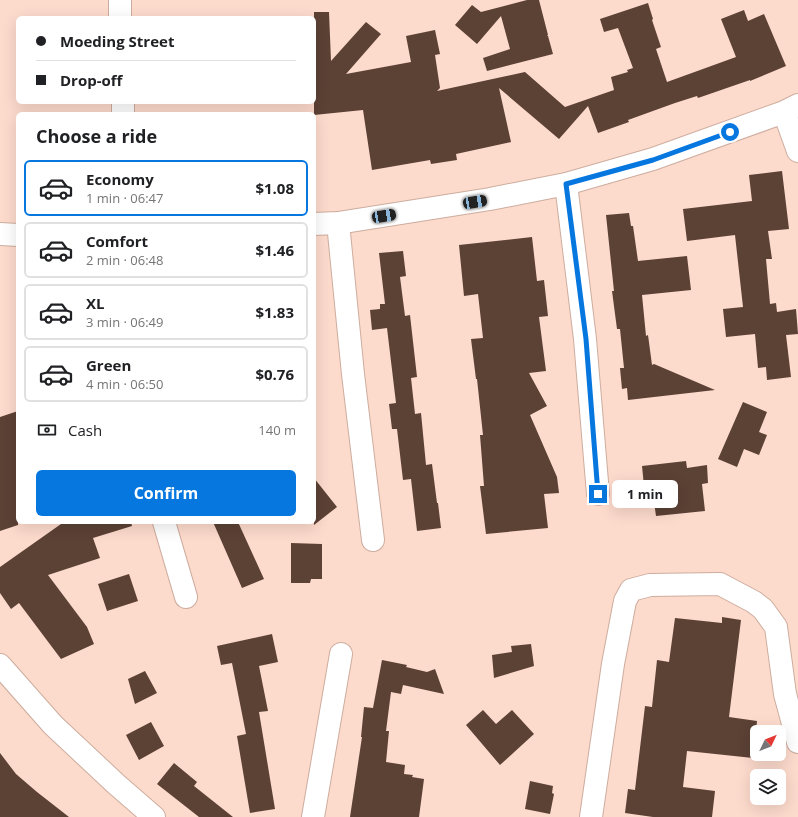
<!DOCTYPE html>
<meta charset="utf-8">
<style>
:root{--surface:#fff;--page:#f2f2f2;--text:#202124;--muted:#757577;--line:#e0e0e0;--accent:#0677df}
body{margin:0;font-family:"Open Sans",sans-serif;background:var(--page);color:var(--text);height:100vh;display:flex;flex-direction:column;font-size:15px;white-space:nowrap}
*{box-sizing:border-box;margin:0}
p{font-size:13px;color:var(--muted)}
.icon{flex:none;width:22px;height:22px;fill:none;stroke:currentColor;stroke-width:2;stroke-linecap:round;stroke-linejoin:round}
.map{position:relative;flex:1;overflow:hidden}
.panel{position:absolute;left:16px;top:112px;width:300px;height:412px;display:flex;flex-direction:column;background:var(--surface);border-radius:6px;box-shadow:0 4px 16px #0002}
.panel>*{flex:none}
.hud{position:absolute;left:16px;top:16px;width:300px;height:88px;border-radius:6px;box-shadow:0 4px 16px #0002;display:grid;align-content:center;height:88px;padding:0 20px;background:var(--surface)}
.needle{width:26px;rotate:47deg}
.fabs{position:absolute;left:750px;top:725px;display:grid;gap:8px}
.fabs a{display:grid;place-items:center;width:36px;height:36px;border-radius:6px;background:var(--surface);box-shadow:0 4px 16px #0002;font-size:20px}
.end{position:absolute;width:18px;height:18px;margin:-9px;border:5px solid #0677df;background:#fff;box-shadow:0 0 0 2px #fff}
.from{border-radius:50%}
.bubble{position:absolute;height:28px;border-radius:6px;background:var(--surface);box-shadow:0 4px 16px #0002;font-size:13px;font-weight:700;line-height:28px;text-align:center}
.car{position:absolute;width:12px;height:24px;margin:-12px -6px;border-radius:5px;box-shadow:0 0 3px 1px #0007;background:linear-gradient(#222 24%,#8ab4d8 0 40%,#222 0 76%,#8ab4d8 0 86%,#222 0)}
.hud b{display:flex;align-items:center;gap:14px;height:38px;font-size:15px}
.hud b+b{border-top:1px solid var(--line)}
.hud i{width:10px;height:10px;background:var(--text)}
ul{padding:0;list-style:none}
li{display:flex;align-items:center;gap:12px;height:56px;margin:0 8px 6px;padding:0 12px;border:2px solid var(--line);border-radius:6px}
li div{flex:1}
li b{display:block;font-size:15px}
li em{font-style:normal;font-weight:700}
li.on{border-color:var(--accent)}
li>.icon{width:36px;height:36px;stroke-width:1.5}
h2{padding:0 20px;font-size:18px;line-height:48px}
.pay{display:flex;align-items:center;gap:10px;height:44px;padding:0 20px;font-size:15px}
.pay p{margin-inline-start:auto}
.primary-button{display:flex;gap:8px;margin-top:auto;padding:8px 20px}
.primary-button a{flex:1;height:46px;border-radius:6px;background:var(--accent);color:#fff;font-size:16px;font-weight:700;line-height:46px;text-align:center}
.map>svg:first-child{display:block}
</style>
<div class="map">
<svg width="798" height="817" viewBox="0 0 798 817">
<rect width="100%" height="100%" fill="#fcdacc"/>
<!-- building -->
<path fill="#5c4135" d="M527,0H539L548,35L547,36H548L553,54L487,71L483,58L510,49L501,16L477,44L455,25L472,5L481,12Z
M648,3L653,19L652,20L661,47L656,49L667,82L736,57L721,19L744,10L748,21L764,14L786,66L750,81V80L698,98L697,96L675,103L628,120L629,122L598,133L588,106L559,139L499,88L511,142L456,154L457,160L431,164L430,160L372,170L363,110L314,115V12H329L331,61L366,22L381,34L346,74L411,62L406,36L435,30L440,54L435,55L440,88L437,91L525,72L565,107L614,90L611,77L628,72L627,70L633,68L618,28L604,32L600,19Z
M782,171L789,229L768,231L772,259H766L770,304L776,303L777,312L796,309L798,334L786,335L791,377L767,380L766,367L758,368L755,334L726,337L723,309L743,307L735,235L687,241L683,209L752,201L749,175Z
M629,213L631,226H633L638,261L687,256L691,290L642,295L646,336L648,335L652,365L654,364L715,390L628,400L627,388L622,389L620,368H624L620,329H617L612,291H614L606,215Z
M532,237L537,281L544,280L548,316L539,317L546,371L529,373L547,406L530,415L557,477L559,493L544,494L548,528L486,534L480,486H484L480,435H483L477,379H476L471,339L483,338L478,294L464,296L459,245Z
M403,251L406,276L400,277L405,316L410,315L417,377L411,378L415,414L421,413L426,465L432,464L437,503H438L441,528L417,531L411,479L403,480L397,429H392L389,404L396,403L387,328L372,330L370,310L380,309V304H385L379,253Z
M743,402L767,412L759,432L767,435L759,455L744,449L737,467L718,459Z
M18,411V525L0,531V417Z
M686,461L687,468L707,465L708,483L702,484L705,511L656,516L653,495L645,496L642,466Z
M314,478L337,507L314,525Z
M67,522H131L132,526L93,538L100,558L48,575L87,627L94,644L61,659L19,603L11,609L0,593V567L61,524Z
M213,522H238L264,579L242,588Z
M291,543L322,544V579H311L310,583H291Z
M129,574L138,601L107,611L98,584Z
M722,617L741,620L729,717L757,721L753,758L687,751L683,787L715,791L712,817H653L625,813L628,789L635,790L645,706L652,707L657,660L669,662L675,618L722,623Z
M272,634L278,662L259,666L268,711L259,712L275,809L250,813L237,736L246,734L232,663L221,665L217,646Z
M531,644L534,666L494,678L492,655L512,652L511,646Z
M382,660L407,665L406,667L427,672L435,669L444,694L403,685L401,694L391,692L386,731H389L386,762L405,765L404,774L413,775L412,777L424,779L419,817H350L362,737H361L364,707L373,708Z
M145,671L157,693L135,704L128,679Z
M483,710L496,724L512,710L534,734L500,765L466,725Z
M151,722L164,746L139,760L126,735Z
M0,753L16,774L37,792L69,817H0Z
M174,763L197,782L194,786L233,817H199L157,784Z
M530,781L553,786L552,793L554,794L550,814L525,809Z"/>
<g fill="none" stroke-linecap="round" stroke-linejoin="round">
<defs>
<path id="minor" d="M120,0V18
M123,102V114
M784,112L798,151
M566,184L585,339L598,494
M338,223L353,374L373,540
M314,224L338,223L490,199L566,184L653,159L784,112L798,105
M0,234L18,235
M164,522L186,597
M0,665L53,725L116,784L154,817
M313,817L341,654
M591,817L613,664L625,601L631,590L650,585L720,584L754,602L763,609L776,627L785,694L798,742"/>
</defs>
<!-- minor casing -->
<use href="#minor" stroke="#cdad9f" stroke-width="24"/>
<!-- minor -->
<use href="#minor" stroke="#fff" stroke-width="22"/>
</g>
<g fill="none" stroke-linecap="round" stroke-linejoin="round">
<!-- route -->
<path stroke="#0677df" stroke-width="5" d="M598,494L586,339L566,184L653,160L730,132"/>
</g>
</svg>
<div class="fabs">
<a><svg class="needle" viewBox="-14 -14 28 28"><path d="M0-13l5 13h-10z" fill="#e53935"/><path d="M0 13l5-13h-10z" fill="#757577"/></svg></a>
<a><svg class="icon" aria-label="layers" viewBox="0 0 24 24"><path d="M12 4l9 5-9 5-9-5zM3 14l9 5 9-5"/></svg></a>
</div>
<i class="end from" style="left:730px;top:132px"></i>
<i class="end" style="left:598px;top:494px"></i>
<div class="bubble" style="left:612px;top:480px;width:66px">1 min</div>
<i class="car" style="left:475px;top:202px;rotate:81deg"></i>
<i class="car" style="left:384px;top:216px;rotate:81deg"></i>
<div class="hud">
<b><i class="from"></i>Moeding Street</b>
<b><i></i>Drop-off</b>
</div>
<section class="panel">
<h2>Choose a ride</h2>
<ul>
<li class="on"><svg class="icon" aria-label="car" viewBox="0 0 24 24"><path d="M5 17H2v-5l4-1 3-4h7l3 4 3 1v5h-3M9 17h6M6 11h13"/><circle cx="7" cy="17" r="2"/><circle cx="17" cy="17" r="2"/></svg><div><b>Economy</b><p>1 min · 06:47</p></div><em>$1.08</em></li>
<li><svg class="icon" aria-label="car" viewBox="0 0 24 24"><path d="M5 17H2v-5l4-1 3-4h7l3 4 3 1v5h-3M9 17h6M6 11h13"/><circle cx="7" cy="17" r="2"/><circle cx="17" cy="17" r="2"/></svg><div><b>Comfort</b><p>2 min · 06:48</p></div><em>$1.46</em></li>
<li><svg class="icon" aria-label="car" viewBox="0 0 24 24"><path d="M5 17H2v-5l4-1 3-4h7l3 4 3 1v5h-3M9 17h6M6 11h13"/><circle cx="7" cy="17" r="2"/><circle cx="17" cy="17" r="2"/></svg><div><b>XL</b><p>3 min · 06:49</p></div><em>$1.83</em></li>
<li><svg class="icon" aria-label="car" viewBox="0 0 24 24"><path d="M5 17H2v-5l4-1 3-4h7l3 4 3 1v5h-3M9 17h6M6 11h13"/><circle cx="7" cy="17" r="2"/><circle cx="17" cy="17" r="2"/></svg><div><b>Green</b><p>4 min · 06:50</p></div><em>$0.76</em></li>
</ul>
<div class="pay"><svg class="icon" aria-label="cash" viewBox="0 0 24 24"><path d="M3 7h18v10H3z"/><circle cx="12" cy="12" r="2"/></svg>Cash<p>140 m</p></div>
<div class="primary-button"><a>Confirm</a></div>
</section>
</div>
